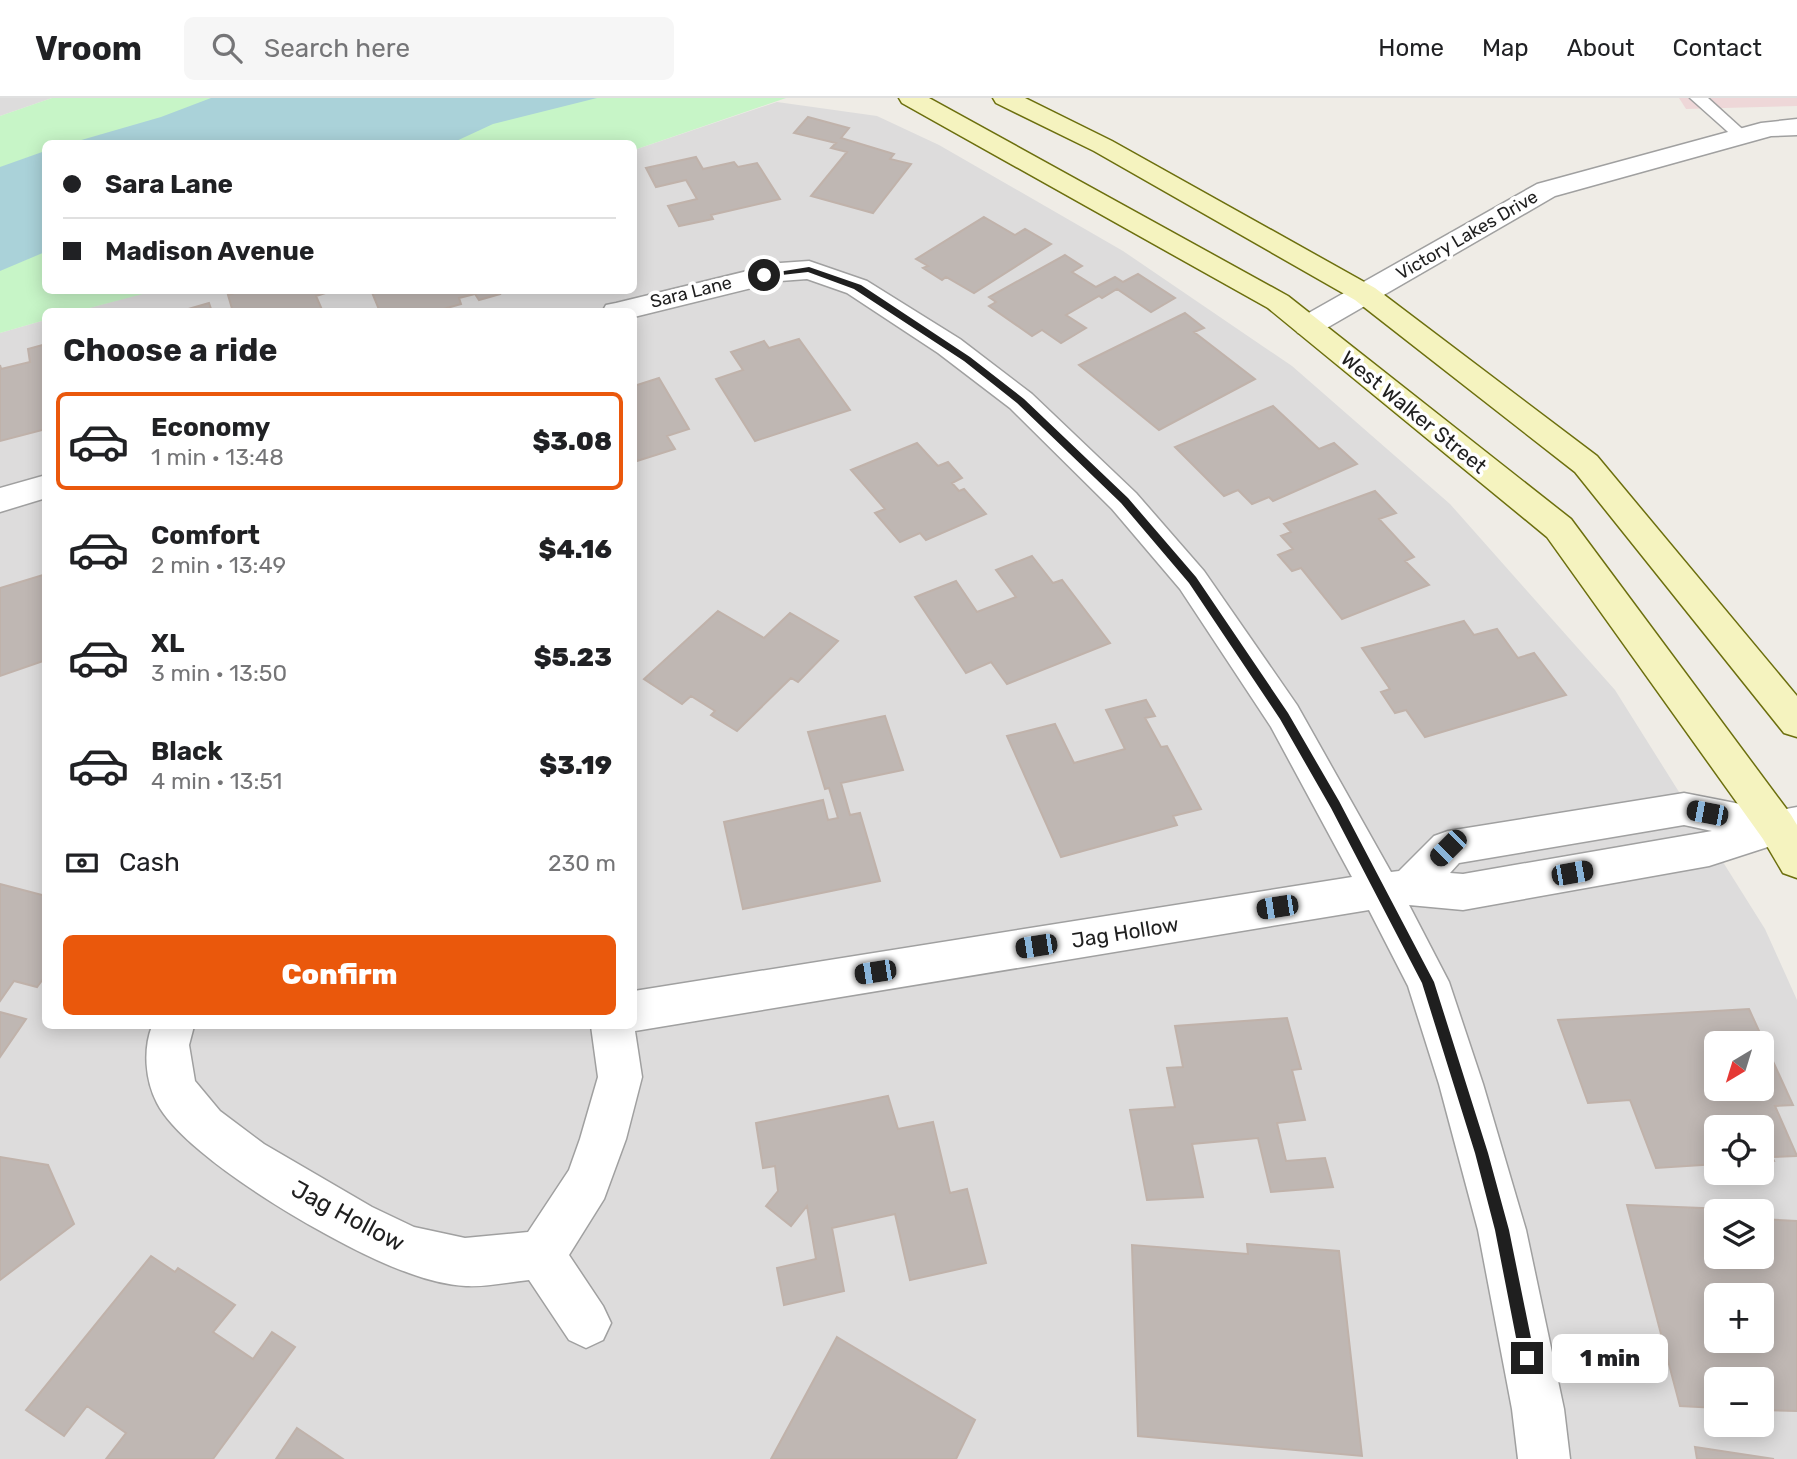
<!DOCTYPE html>
<meta charset="utf-8">
<style>
:root{--surface:#fff;--page:#f6f6f6;--text:#202124;--muted:#757577;--line:#e0e0e0;--accent:#ea580c}
body{margin:0;font-family:Rubik,sans-serif;background:var(--page);color:var(--text);height:100vh;display:flex;flex-direction:column;font-size:26px;white-space:nowrap}
*{box-sizing:border-box;margin:0}
p{font-size:23px;color:var(--muted)}
.icon{flex:none;width:38px;height:38px;fill:none;stroke:currentColor;stroke-width:2;stroke-linecap:round;stroke-linejoin:round}
.map{position:relative;flex:1;overflow:hidden}
.side{position:absolute;left:42px;top:210px;width:595px;height:721px;display:flex;flex-direction:column;background:var(--surface);border-radius:10px;box-shadow:0 4px 18px #0003}
.side>*{flex:none}
.hud{position:absolute;left:42px;top:42px;width:595px;height:154px;border-radius:10px;box-shadow:0 4px 18px #0003;display:grid;align-content:center;height:154px;padding:0 21px;background:var(--surface)}
.needle{width:46px;rotate:218deg}
.tools{position:absolute;left:1704px;top:933px;display:grid;gap:14px}
.tools a{display:grid;place-items:center;width:70px;height:70px;border-radius:10px;background:var(--surface);box-shadow:0 4px 18px #0003;font-size:35px}
.end{position:absolute;width:32px;height:32px;margin:-16px;border:9px solid #1f1f1f;background:#fff;box-shadow:0 0 0 4px #fff}
.from{border-radius:50%}
.bubble{position:absolute;height:49px;border-radius:10px;background:var(--surface);box-shadow:0 4px 18px #0003;font-size:23px;font-weight:800;line-height:49px;text-align:center}
.car{position:absolute;width:21px;height:42px;margin:-21px -10px;border-radius:9px;box-shadow:0 0 5px 2px #0007;background:linear-gradient(#222 24%,#8ab4d8 0 40%,#222 0 76%,#8ab4d8 0 86%,#222 0)}
.hud b{display:flex;align-items:center;gap:24px;height:66px;font-size:26px}
.hud b+b{border-top:2px solid var(--line)}
.hud i{width:18px;height:18px;background:var(--text)}
ul{padding:0;list-style:none}
li{display:flex;align-items:center;gap:21px;height:98px;margin:0 14px 10px;padding:0 7px;border:4px solid transparent;border-radius:10px}
li div{flex:1}
li b{display:block;font-size:26px}
li em{font-style:normal;font-weight:800}
li.current{border-color:var(--accent)}
li>.icon{width:63px;height:63px;stroke-width:1.5}
h2{padding:0 21px;font-size:32px;line-height:84px}
.pay{display:flex;align-items:center;gap:18px;height:77px;padding:0 21px;font-size:26px}
.pay p{margin-inline-start:auto}
.primary-button{display:flex;gap:14px;margin-top:auto;padding:14px 21px}
.primary-button a{flex:1;height:80px;border-radius:10px;background:var(--accent);color:#fff;font-size:28px;font-weight:800;line-height:80px;text-align:center}
header{display:flex;align-items:center;gap:42px;box-sizing:border-box;height:98px;padding:0 35px;background:var(--surface);border-bottom:2px solid var(--line)}
header strong{font-size:33px}
nav{display:flex;gap:38px;margin-inline-start:auto;font-size:24px}
.search{width:490px;height:63px;background:var(--page);display:flex;align-items:center;gap:18px;box-sizing:border-box;padding:0 24px;border-radius:10px;color:var(--muted);font-size:26px}
.map>svg:first-child{display:block}
</style>
<header>
<strong>Vroom</strong>
<div class="search"><svg class="icon" aria-label="search" viewBox="0 0 24 24"><circle cx="10" cy="10" r="6"/><path d="M15 15l6 6"/></svg>Search here</div>
<nav><a>Home</a><a>Map</a><a>About</a><a>Contact</a></nav>
</header>
<div class="map">
<svg width="1797" height="1361" viewBox="0 0 1797 1361">
<rect width="100%" height="100%" fill="#efece6"/>
<!-- residential -->
<path fill="#dddcdc" fill-rule="evenodd" d="M0,0H52L0,18Z
M777,4L877,18L939,47L1123,153L1292,268L1450,406L1615,592L1765,831L1797,902V1361H0V235L45,222L46,928H634V214L78,213L154,192H634V52ZM1717,945H1762V990H1717ZM1717,1029H1762V1074H1717ZM1717,1113H1762V1158H1717ZM1717,1197H1762V1242H1717ZM1717,1281H1762V1326H1717Z"/>
<!-- commercial -->
<path fill="#eed7d8" d="M1679,0H1797V8L1686,11Z"/>
<!-- park -->
<path fill="#c7f5c7" d="M52,0H786L634,52V46H46V192L154,193L78,213L46,214L45,222L0,235V18Z"/>
<!-- water -->
<path fill="#aad2d9" d="M211,0H597L493,26L452,45H71L161,19Z
M45,53V154L0,173V69Z"/>
<!-- building -->
<path fill="#bfb7b3" stroke="#c0b2aa" stroke-width="2" fill-rule="evenodd" d="M808,19L849,30L841,40L894,56L890,61L911,66L873,115L811,98L847,54L831,50L836,45L794,35Z
M696,59L703,71L734,64L738,69L757,65L780,101L711,117L713,121L679,128L668,108L697,101L686,82L656,89L646,70Z
M984,119L1015,137L1025,131L1051,146L974,195L946,179L942,182L923,170L928,168L916,161Z
M1065,157L1082,168L1072,174L1096,189L1115,179L1123,184L1138,176L1175,200L1151,214L1117,191L1102,200L1099,198L1066,217L1086,230L1061,245L1042,232L1032,238L989,208L996,204L989,199Z
M244,192H335L316,198L323,214H233L228,197Z
M371,192H498L500,196L479,202L475,196L459,200L461,206L433,214L430,211L419,214H380Z
M209,205L212,214H178Z
M1185,215L1204,230L1194,234L1255,281L1159,332L1079,267Z
M799,241L850,312L755,343L716,281L743,272L731,254L764,243L769,250Z
M46,246V331L0,343V267L1,271L30,264L28,251Z
M659,280L689,331L667,338L675,351L637,363L634,357V288Z
M1273,308L1319,351L1334,345L1357,366L1273,403L1269,399L1252,406L1238,392L1224,398L1175,349Z
M917,345L938,368L948,364L962,380L952,385L959,393L964,391L986,416L926,442L920,435L900,444L875,415L885,411L851,372Z
M1375,393L1396,415L1379,421L1414,459L1405,463L1429,487L1342,521L1301,470L1292,473L1278,457L1293,451L1281,438L1291,434L1284,426Z
M1032,458L1053,485L1062,482L1110,545L1007,586L991,564L966,575L915,499L956,483L977,514L1016,499L996,472Z
M46,476V562L0,578V490Z
M718,513L764,540L790,515L838,543L798,584L791,580L737,633L711,617L715,613L691,598L682,606L644,581Z
M1464,523L1474,537L1497,531L1518,560L1534,555L1566,597L1425,639L1406,612L1395,615L1381,594L1390,591L1362,550Z
M1146,602L1155,618L1145,620L1161,649L1167,648L1201,711L1173,718L1177,727L1061,759L1007,638L1055,626L1074,665L1125,651L1106,612Z
M885,618L903,672L841,685L850,717L860,715L880,783L743,811L724,724L823,702L828,722L838,720L829,690L825,691L808,634Z
M0,786L46,798V877L37,889L14,883L0,903Z
M1749,911L1793,1007L1775,1008L1797,1058L1772,1059L1774,1063L1762,1064V1029H1717V1066L1656,1070L1630,1002L1588,1005L1558,922ZM1717,945H1762V990H1717Z
M0,914L26,921L0,959Z
M1287,920L1301,971L1292,972L1305,1022L1277,1025L1286,1063L1325,1060L1333,1089L1271,1094L1258,1040L1192,1046L1203,1099L1147,1102L1130,1012L1175,1009L1167,970L1183,969L1175,928Z
M888,998L898,1031L933,1024L950,1095L967,1091L986,1165L910,1182L895,1116L832,1130L844,1193L784,1207L777,1170L816,1161L807,1108L791,1128L766,1108L778,1093L775,1068L763,1070L756,1025Z
M0,1059L48,1067L74,1126L0,1182Z
M1627,1107L1752,1112L1717,1113V1158H1762V1121L1797,1123V1313L1762,1312V1281H1717V1310L1680,1308ZM1717,1197H1762V1242H1717Z
M1247,1146L1339,1153L1362,1358L1138,1338L1132,1147L1248,1156Z
M151,1158L175,1174L178,1170L235,1207L213,1234L253,1261L272,1234L295,1249L213,1361H106L126,1335L87,1308L64,1338L26,1312Z
M837,1239L975,1322L956,1361H771Z
M297,1330L343,1361H276Z
M1695,1349L1774,1361H1697Z"/>
<g fill="none" stroke-linecap="round" stroke-linejoin="round">
<defs>
<path id="lane" d="M1690,0H1708L1750,38L1742,43L1736,41Z"/>
<path id="street" d="M1797,21V37L1771,38L1555,98L1318,235L1308,237L1298,235L1293,228L1298,221L1537,86L1761,25Z
M809,163L867,183L960,241L1032,296L1136,395L1204,473L1297,607L1391,774L1399,773L1434,738L1448,733L1684,695L1776,713L1797,709V743L1777,746L1709,768L1463,812L1409,807L1449,884L1483,986L1526,1132L1564,1311L1570,1361H1518L1512,1311L1478,1132L1439,986L1408,888L1369,812L635,933L642,979L626,1041L604,1101L569,1157L603,1208L611,1225L603,1242L586,1250L569,1242L529,1182C509,1184 486,1189 466,1188C448,1187 425,1181 409,1175C347,1154 186,1062 157,1005C145,982 143,951 152,928H194L189,947L195,983L220,1013L264,1046L372,1109L414,1129L465,1140L528,1134L569,1072L580,1041L598,979L591,928H634V893L1352,779L1271,629L1180,491L1112,411L1010,310L938,255L847,195L807,181L780,183L634,219V214H602L606,207L616,205L780,165ZM1684,727L1712,733L1463,776L1450,775L1459,765Z
M46,377V400L0,414V390Z"/>
<path id="secondary" d="M899,0H929L1288,198L1571,421L1791,717L1797,727V780L1783,775L1763,741L1547,439L1268,210L902,5Z
M993,0H1025L1112,43L1375,190L1597,358L1797,598V639L1784,635L1575,374L1355,202L1094,53L996,5Z"/>
</defs>
<!-- lane casing -->
<use href="#lane" stroke="#a0a0a0" stroke-width="3"/>
<!-- street casing -->
<use href="#street" stroke="#a0a0a0" stroke-width="3"/>
<!-- secondary casing -->
<use href="#secondary" stroke="#6c6f0e" stroke-width="3"/>
<!-- lane -->
<use href="#lane" fill="#fff" fill-rule="evenodd"/>
<!-- street -->
<use href="#street" fill="#fff" fill-rule="evenodd"/>
<!-- secondary -->
<use href="#secondary" fill="#f5f3bf" fill-rule="evenodd"/>
</g>
<!-- route -->
<path fill="#1f1f1f" d="M809,169L861,187L970,259L1024,301L1128,400L1196,479L1288,615L1339,703L1434,884L1488,1055L1509,1132L1535,1260L1533,1265L1527,1268L1522,1265L1520,1260L1495,1132L1475,1055L1422,885L1331,710L1280,621L1189,485L1121,405L1017,305L964,263L854,191L808,174L764,179L759,177Z"/>
<g text-anchor="middle" dominant-baseline="central" stroke-width="7" stroke-linejoin="round" paint-order="stroke">
<!-- far-street labels -->
<g font-size="18" fill="#1f1f1f" stroke="#fff">
<text transform="translate(1467 137) rotate(-30)">Victory Lakes Drive</text>
<text transform="translate(691 194) rotate(-14)">Sara Lane</text>
</g>
<!-- street labels -->
<g font-size="21" fill="#1f1f1f" stroke="#fff">
<text transform="translate(1414 314) rotate(39)">West Walker Street</text>
<text transform="translate(1125 834) rotate(-9)">Jag Hollow</text>
</g>
<!-- near-street labels -->
<g font-size="24" fill="#1f1f1f" stroke="#fff">
<text transform="translate(348 1118) rotate(28)">Jag Hollow</text>
</g>
</g>
</svg>
<div class="tools">
<a><svg class="needle" viewBox="-14 -14 28 28"><path d="M0-13l5 13h-10z" fill="#e53935"/><path d="M0 13l5-13h-10z" fill="#757577"/></svg></a>
<a><svg class="icon" aria-label="locate" viewBox="0 0 24 24"><circle cx="12" cy="12" r="6"/><path d="M12 2v4M12 18v4M2 12h4M18 12h4"/></svg></a>
<a><svg class="icon" aria-label="layers" viewBox="0 0 24 24"><path d="M12 4l9 5-9 5-9-5zM3 14l9 5 9-5"/></svg></a>
<a>+</a>
<a>−</a>
</div>
<i class="end from" style="left:764px;top:177px"></i>
<i class="end" style="left:1527px;top:1260px"></i>
<div class="bubble" style="left:1552px;top:1236px;width:116px">1 min</div>
<i class="car" style="left:1707px;top:715px;rotate:281deg"></i>
<i class="car" style="left:1448px;top:750px;rotate:225deg"></i>
<i class="car" style="left:1572px;top:775px;rotate:80deg"></i>
<i class="car" style="left:1277px;top:809px;rotate:261deg"></i>
<i class="car" style="left:1036px;top:848px;rotate:261deg"></i>
<i class="car" style="left:875px;top:874px;rotate:261deg"></i>
<div class="hud">
<b><i class="from"></i>Sara Lane</b>
<b><i></i>Madison Avenue</b>
</div>
<section class="side">
<h2>Choose a ride</h2>
<ul>
<li class="current"><svg class="icon" aria-label="car" viewBox="0 0 24 24"><path d="M5 17H2v-5l4-1 3-4h7l3 4 3 1v5h-3M9 17h6M6 11h13"/><circle cx="7" cy="17" r="2"/><circle cx="17" cy="17" r="2"/></svg><div><b>Economy</b><p>1 min · 13:48</p></div><em>$3.08</em></li>
<li><svg class="icon" aria-label="car" viewBox="0 0 24 24"><path d="M5 17H2v-5l4-1 3-4h7l3 4 3 1v5h-3M9 17h6M6 11h13"/><circle cx="7" cy="17" r="2"/><circle cx="17" cy="17" r="2"/></svg><div><b>Comfort</b><p>2 min · 13:49</p></div><em>$4.16</em></li>
<li><svg class="icon" aria-label="car" viewBox="0 0 24 24"><path d="M5 17H2v-5l4-1 3-4h7l3 4 3 1v5h-3M9 17h6M6 11h13"/><circle cx="7" cy="17" r="2"/><circle cx="17" cy="17" r="2"/></svg><div><b>XL</b><p>3 min · 13:50</p></div><em>$5.23</em></li>
<li><svg class="icon" aria-label="car" viewBox="0 0 24 24"><path d="M5 17H2v-5l4-1 3-4h7l3 4 3 1v5h-3M9 17h6M6 11h13"/><circle cx="7" cy="17" r="2"/><circle cx="17" cy="17" r="2"/></svg><div><b>Black</b><p>4 min · 13:51</p></div><em>$3.19</em></li>
</ul>
<div class="pay"><svg class="icon" aria-label="cash" viewBox="0 0 24 24"><path d="M3 7h18v10H3z"/><circle cx="12" cy="12" r="2"/></svg>Cash<p>230 m</p></div>
<div class="primary-button"><a>Confirm</a></div>
</section>
</div>
